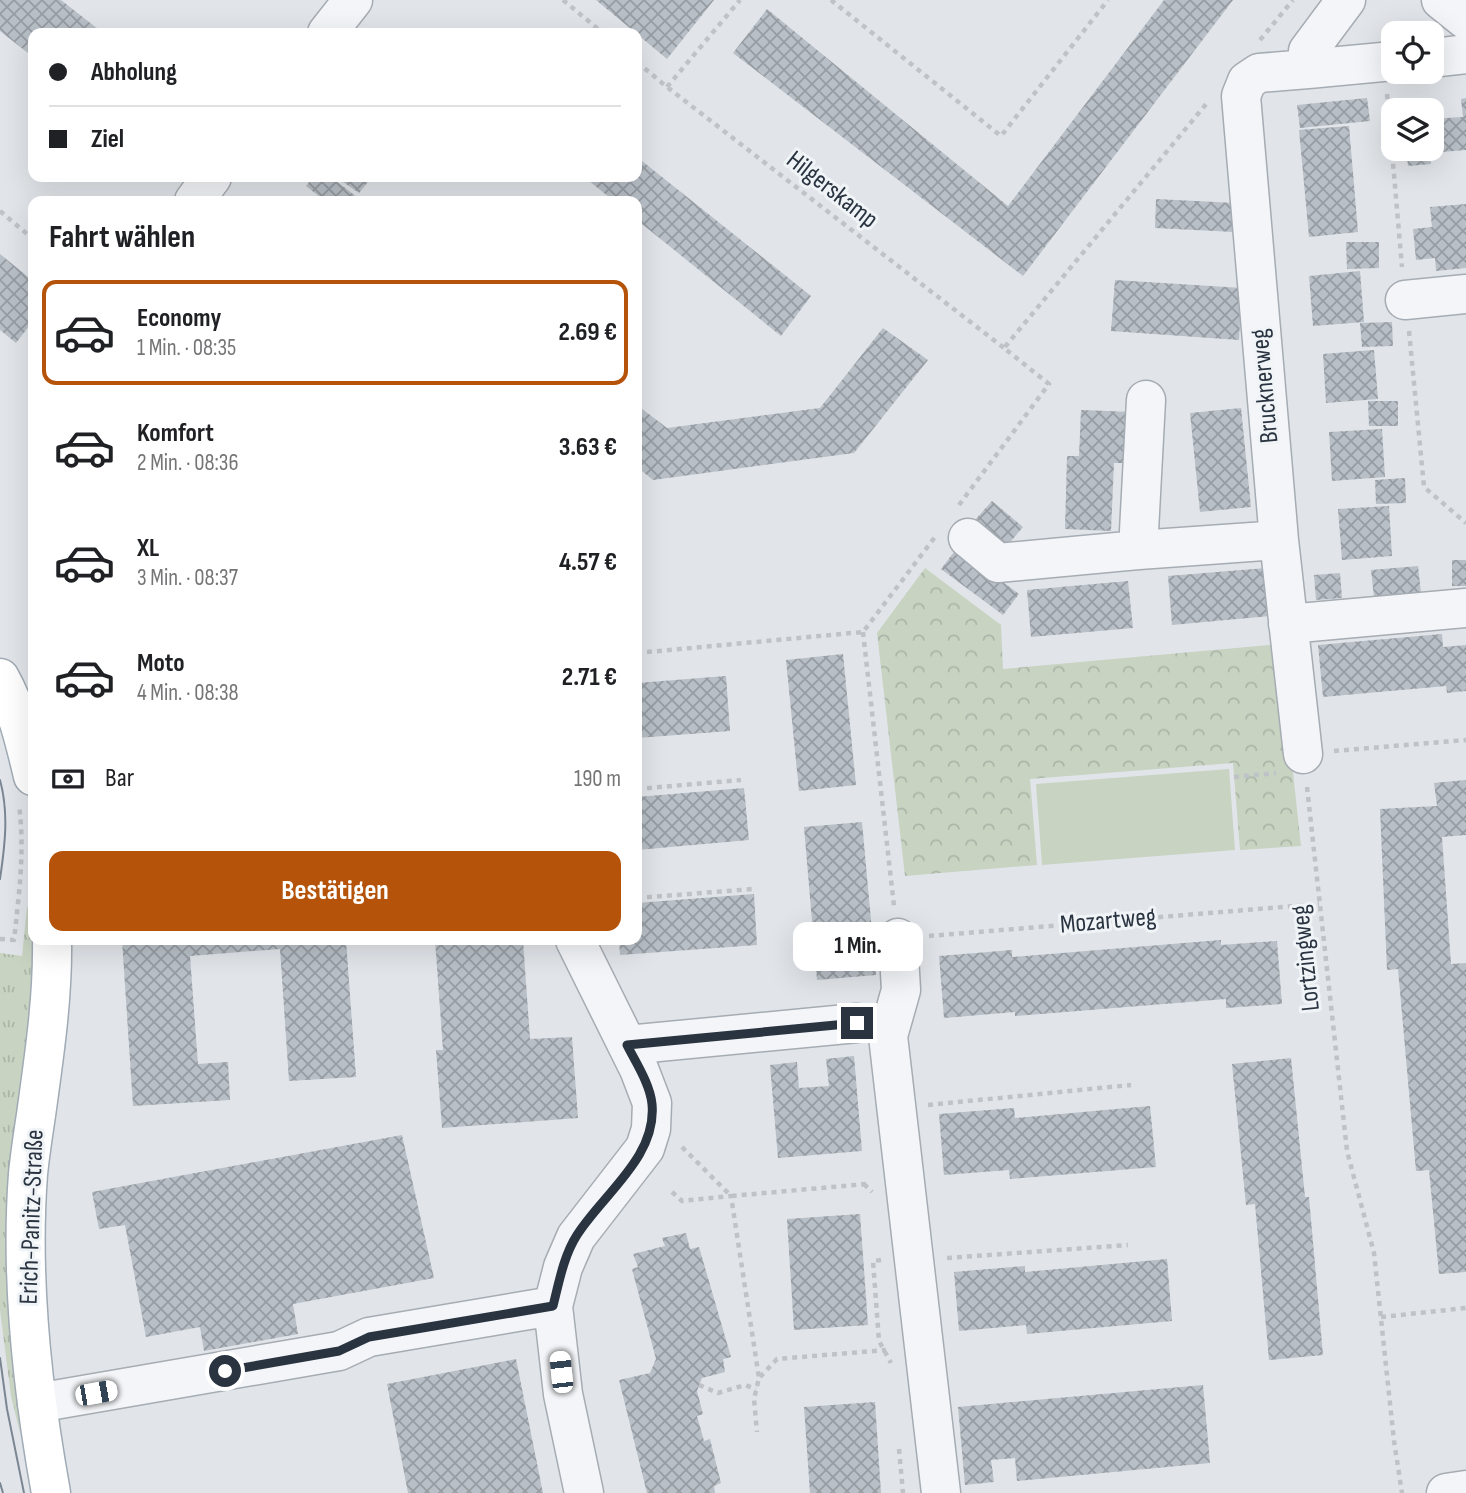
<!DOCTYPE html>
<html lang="de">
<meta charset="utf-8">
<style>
:root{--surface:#fff;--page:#f2f2f2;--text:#202124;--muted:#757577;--line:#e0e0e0;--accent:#b45309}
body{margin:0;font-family:"Sofia Sans Condensed",sans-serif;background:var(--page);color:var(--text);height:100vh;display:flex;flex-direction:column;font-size:26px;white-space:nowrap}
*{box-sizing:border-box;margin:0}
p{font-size:23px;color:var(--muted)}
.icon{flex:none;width:38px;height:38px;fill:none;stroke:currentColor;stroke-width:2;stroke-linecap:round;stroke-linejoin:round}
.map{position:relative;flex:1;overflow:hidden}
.sheet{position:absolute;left:28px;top:196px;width:614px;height:749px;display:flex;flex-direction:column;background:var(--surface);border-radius:14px;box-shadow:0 7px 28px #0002}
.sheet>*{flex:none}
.guide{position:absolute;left:28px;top:28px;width:614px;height:154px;border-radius:14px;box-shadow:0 7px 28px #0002;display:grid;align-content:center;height:154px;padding:0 21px;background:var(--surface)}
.buttons{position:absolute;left:1381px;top:21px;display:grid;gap:14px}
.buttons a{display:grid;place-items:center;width:63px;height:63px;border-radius:14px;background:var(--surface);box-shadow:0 7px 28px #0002;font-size:35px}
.end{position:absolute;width:32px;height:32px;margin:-16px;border:9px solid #2a3441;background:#fff;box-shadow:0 0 0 4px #fff}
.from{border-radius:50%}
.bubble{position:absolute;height:49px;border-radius:14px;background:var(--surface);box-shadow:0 7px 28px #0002;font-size:23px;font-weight:700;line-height:49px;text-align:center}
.car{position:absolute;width:21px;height:42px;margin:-21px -10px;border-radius:9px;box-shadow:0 0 5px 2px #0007;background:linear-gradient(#fff 24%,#345 0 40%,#fff 0 76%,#345 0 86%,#fff 0)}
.guide b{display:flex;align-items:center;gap:24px;height:66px;font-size:26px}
.guide b+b{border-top:2px solid var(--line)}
.guide i{width:18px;height:18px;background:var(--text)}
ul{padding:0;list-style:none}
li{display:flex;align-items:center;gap:21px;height:105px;margin:0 14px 10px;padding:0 7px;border:4px solid transparent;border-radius:14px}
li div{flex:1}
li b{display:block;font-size:26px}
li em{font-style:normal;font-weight:700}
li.active{border-color:var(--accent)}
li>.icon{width:63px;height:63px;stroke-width:1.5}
h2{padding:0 21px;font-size:32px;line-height:84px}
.pay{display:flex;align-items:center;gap:18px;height:77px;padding:0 21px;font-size:26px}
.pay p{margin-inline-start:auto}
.button{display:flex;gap:14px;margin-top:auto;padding:14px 21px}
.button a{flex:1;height:80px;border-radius:14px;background:var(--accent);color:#fff;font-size:28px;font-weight:700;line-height:80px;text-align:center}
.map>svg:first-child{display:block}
</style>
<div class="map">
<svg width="1466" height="1493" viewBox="0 0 1466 1493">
<defs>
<pattern id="grass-tufts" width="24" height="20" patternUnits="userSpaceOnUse" patternTransform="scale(1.75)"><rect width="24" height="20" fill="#c8d3c2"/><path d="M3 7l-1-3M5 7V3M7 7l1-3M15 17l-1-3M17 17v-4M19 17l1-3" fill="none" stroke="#acb6a8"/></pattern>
<pattern id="park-crowns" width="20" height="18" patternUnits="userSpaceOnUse" patternTransform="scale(1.75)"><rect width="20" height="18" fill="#c8d3c2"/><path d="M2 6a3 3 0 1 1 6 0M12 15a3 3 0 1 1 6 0" fill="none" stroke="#acb6a8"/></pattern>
<pattern id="building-cross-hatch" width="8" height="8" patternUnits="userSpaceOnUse" patternTransform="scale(1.75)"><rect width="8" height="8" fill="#b8bfc6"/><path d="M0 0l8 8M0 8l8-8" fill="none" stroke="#969ca2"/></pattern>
</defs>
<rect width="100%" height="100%" fill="#e1e5e9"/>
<!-- grass -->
<path fill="url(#grass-tufts)" d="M27,907L33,908V940H35L13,1341L20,1433L11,1396L0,1310V953L22,956Z"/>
<!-- park -->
<path fill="url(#park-crowns)" d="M925,568L1001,625L1003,669L1279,644L1301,846L1240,850L1233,763L1030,779L1037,865L905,876L877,633Z"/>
<!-- garden -->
<path fill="#c8d3c2" d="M1229,769L1235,850L1042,865L1036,784Z"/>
<!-- building -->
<path fill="url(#building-cross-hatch)" d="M0,0H61L103,33H33V57L0,31Z
M596,0H714L667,59Z
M1164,0H1233L1023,276L733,53L767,9L1008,206Z
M1367,98L1370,121L1300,128L1297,105Z
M1466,98V150L1430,153L1431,164L1408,166L1406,149H1432V119L1463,117L1461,99Z
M1425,102L1426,110H1403L1402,104Z
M1349,126L1358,232L1309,237L1299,130Z
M637,157L811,296L781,336L637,220V201H614L584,177H637Z
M313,177H331L362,201H325L306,186Z
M336,177H372L359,193Z
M1156,199L1235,203L1234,232L1155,228Z
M1466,204V268L1436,271L1435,258L1416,260L1413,229L1432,227L1430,207Z
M1346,242H1379V268L1347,269Z
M0,254L33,281V321L16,343L0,330Z
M1360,271L1364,322L1313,326L1309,276Z
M1115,280L1242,288L1239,340L1111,331Z
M1392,322L1393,346L1362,347L1360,323Z
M883,328L928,360L854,453L653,480L637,467V405L667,428L820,408Z
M1374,350L1378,399L1326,403L1323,354Z
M1368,401H1398V426H1369Z
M1241,408L1251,507L1200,512L1190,413Z
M1081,410L1133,412L1131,463H1114L1111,531L1065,529L1067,456H1079Z
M1382,429L1385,477L1332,481L1329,432Z
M1405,478L1406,503L1376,504L1375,480Z
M992,501L1023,527L1006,547L975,520Z
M1389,506L1392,556L1342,560L1338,509Z
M957,548L1019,594L1003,615L941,569Z
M1452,560H1466V586H1452Z
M1418,566L1421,593L1374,597L1371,570Z
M1266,568L1270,616L1172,625L1168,576Z
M1340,573L1342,598L1316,600L1314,575Z
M1128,581L1133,628L1031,637L1027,590Z
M1442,634L1443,647L1466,645V691L1447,693L1446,686L1323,697L1318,645Z
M843,654L856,785L799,791L786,660Z
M726,676L730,731L637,738V683Z
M1466,780V835L1442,837L1451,964L1466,963V1272L1439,1274L1429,1170L1416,1171L1398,969L1387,970L1380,809L1437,806L1434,783Z
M744,788L749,840L637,850V797Z
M862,822L876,975L817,980L804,827Z
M754,894L757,945L620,955L619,940H637V903Z
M122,940H346L356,1077L289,1081L280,949L190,956L198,1064L228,1062L230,1100L133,1106Z
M435,940H523L530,1039L572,1037L578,1118L442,1128L436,1050H443Z
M1221,940V945L1277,941L1282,1004L1226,1008V999L1015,1016V1012L944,1018L939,956L1012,950V957Z
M854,1056L862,1151L778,1158L770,1065L797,1062L799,1088L829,1086L826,1059Z
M1291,1058L1305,1197H1309L1323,1355L1269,1360L1255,1204L1246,1205L1232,1064Z
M1150,1106L1156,1167L1010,1179L1009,1170L944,1175L939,1114L1014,1108L1015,1118Z
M402,1135L434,1278L293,1304L298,1334L204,1351L200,1327L146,1337L125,1225L99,1229L92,1192Z
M860,1214L868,1325L794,1330L787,1219Z
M686,1233L690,1249L699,1247L731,1357L723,1359L725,1372L702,1378L697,1391L703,1414L697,1416L704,1441L710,1439L721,1483L714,1486L715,1493H647L619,1380L650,1373L656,1359L632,1269L638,1267L633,1254L665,1246L662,1238Z
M1167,1259L1172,1321L1027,1334L1026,1325L959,1331L954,1272L1025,1266V1272Z
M516,1359L543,1493H408L387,1384Z
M1203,1385L1210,1463L1017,1481L1015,1458L991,1460L994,1482L965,1485L958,1407Z
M875,1402L881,1493H810L804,1407Z"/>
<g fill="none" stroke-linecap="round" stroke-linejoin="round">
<defs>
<path id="minor" d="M1346,0L1308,51V69L1393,61
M1441,0L1466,20
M327,33L353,0
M1432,58L1466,54
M194,201L212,177
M1405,300L1466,294
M968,538L998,563L1138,550L1279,540
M1138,550L1146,400
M1288,624L1466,608
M1303,754L1279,540L1241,96L1247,81L1259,73L1308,69
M898,938L901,990L888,1036L941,1493
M575,940L639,1069L652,1103L651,1129L645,1148L576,1237L563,1267L553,1306L563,1394L584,1493
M627,1045L857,1023
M37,1403L339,1351L369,1337L553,1306
M1446,1493L1466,1490"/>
<path id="major" d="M0,678C17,708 25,742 33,776
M51,1493C32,1388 20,1280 28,1174C30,1154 33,1135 36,1115C44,1057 53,998 52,940"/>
</defs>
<!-- minor casing -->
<use href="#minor" stroke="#a6acb3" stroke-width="41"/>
<!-- major casing -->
<use href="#major" stroke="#a0abb5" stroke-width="41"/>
<!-- path -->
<path stroke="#bfc3c8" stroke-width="4.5" stroke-dasharray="5 5" stroke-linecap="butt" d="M563,0L603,33
M831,0L1001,136L1108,0
M1260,40L1293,0
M637,62L667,87L1004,348
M667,87L740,0
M1387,94L1402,267
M0,211L33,239
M1409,331L1424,487L1466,523
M959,505L1049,384L1004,348L1207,103
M863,632L894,906
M637,653L863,632L935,537
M1334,751L1466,740
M1234,777L1276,773
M1307,787L1347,1151L1374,1253L1394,1441L1402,1493
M637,789L741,780
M637,898L753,889
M929,936L1319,904
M0,939L14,940C19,894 25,850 19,805
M928,1105L1131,1085
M682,1147L731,1196L866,1184
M864,1184L872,1192
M672,1192L682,1201L731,1196L759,1378L754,1399L757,1432
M947,1258L1128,1245
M881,1260L873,1261L879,1341L891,1363
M1381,1317L1466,1308
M760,1377L777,1359L886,1350
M699,1385L718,1393L745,1385L756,1389
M899,1449L903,1493"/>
<!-- minor -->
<use href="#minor" stroke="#f4f5f8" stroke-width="38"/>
<!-- major -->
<use href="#major" stroke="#fff" stroke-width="38"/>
<!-- tram -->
<path stroke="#7b8693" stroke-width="2" d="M0,780C9,813 5,845 0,879
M0,1358L7,1409L24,1493
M0,1483L3,1493"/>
</g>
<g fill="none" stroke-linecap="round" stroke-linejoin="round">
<!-- route -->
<path stroke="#2a3441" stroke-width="9" d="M225,1371L339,1351L369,1337L553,1306C559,1282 564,1255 577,1235C603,1194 657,1157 652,1104C650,1084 636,1063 627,1045L857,1023"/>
</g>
<g text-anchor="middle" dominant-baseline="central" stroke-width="6" stroke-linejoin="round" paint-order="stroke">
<!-- street labels -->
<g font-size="26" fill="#2a3441" stroke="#f0f4f7">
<text transform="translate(832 190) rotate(38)">Hilgerskamp</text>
<text transform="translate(1265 386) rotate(-95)">Brucknerweg</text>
<text transform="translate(1108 921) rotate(-5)">Mozartweg</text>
<text transform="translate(1306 958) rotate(-96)">Lortzingweg</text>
<text transform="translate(32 1217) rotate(-88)">Erich-Panitz-Straße</text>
</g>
</g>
</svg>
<div class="buttons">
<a><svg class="icon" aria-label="locate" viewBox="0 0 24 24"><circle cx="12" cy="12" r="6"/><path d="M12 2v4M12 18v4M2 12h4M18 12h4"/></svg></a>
<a><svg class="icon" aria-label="layers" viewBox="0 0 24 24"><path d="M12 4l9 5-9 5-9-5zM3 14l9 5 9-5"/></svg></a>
</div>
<i class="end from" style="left:225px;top:1371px"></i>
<i class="end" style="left:857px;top:1023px"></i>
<div class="bubble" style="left:793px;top:922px;width:130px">1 Min.</div>
<i class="car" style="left:561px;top:1372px;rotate:354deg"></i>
<i class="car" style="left:96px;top:1393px;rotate:80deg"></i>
<div class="guide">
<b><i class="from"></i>Abholung</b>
<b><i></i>Ziel</b>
</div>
<section class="sheet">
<h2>Fahrt wählen</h2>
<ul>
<li class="active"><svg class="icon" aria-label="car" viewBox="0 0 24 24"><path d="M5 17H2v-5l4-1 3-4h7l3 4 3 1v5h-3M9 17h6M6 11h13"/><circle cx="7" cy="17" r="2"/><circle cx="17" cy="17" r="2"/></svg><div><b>Economy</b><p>1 Min. · 08:35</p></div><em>2.69 €</em></li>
<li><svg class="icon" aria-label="car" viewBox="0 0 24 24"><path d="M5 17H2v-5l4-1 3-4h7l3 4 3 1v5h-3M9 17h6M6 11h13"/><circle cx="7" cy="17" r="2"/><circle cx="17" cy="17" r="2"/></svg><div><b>Komfort</b><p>2 Min. · 08:36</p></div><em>3.63 €</em></li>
<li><svg class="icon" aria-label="car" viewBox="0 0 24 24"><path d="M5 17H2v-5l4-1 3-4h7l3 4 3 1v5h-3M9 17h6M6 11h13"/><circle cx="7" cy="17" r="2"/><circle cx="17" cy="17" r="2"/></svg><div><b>XL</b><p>3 Min. · 08:37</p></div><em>4.57 €</em></li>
<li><svg class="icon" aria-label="car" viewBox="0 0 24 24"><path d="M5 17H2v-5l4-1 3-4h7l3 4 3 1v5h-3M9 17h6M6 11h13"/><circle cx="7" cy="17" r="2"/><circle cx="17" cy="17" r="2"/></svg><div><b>Moto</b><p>4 Min. · 08:38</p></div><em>2.71 €</em></li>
</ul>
<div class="pay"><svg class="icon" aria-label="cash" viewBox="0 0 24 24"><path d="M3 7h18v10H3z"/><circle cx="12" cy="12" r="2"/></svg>Bar<p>190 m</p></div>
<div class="button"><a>Bestätigen</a></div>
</section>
</div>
